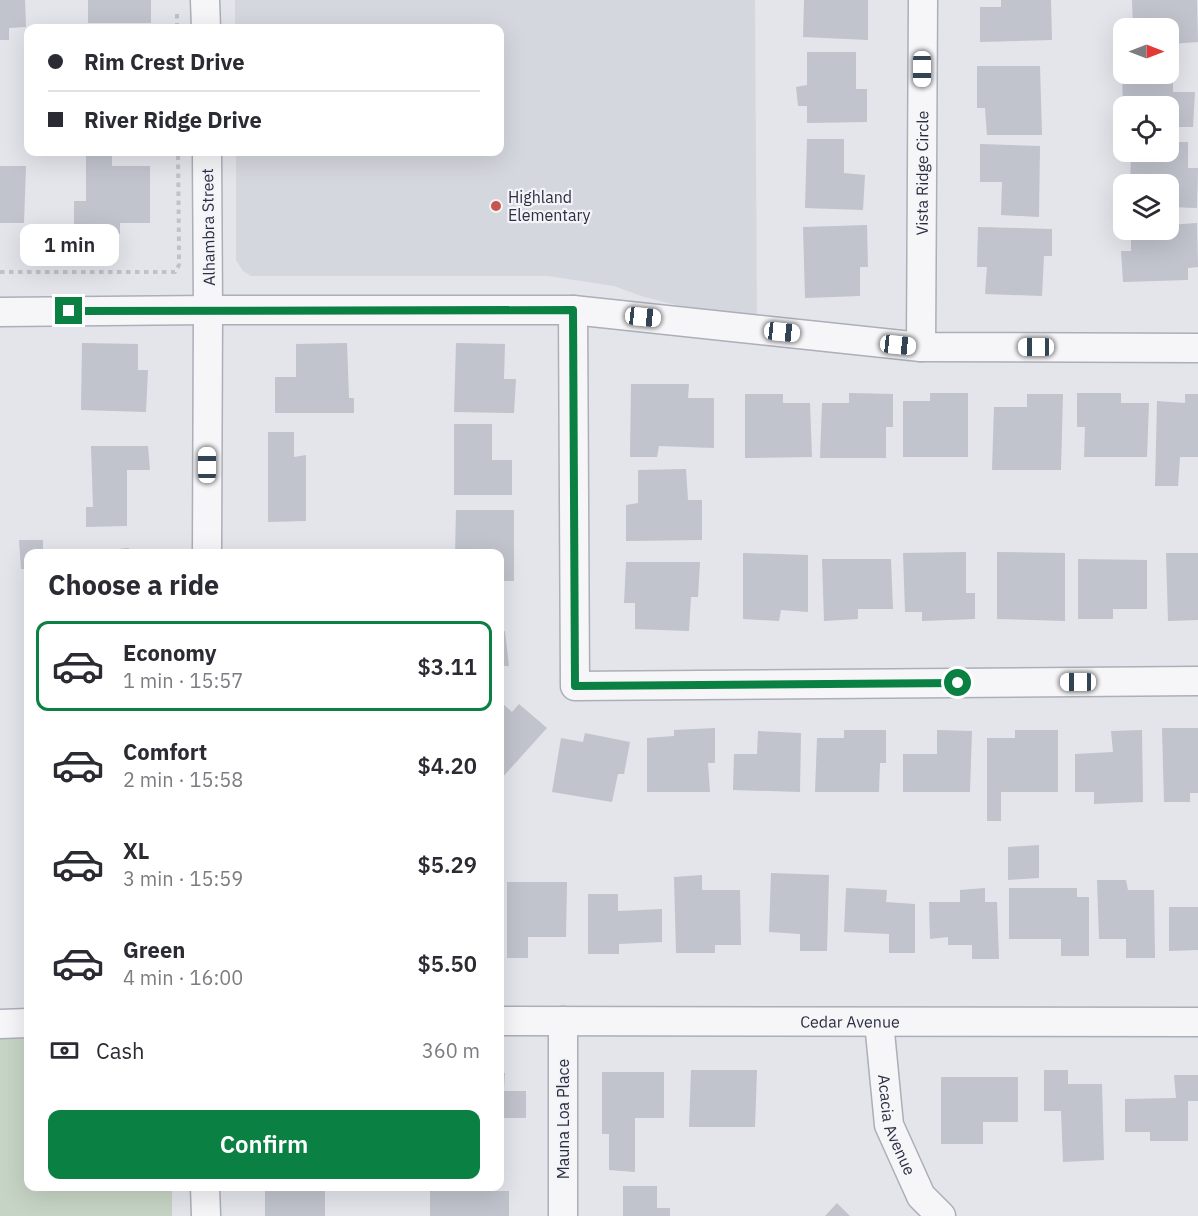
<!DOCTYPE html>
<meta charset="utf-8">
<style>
:root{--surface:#fff;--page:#f7f7f7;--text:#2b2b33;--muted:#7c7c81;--line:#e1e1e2;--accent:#0b8043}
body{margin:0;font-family:"IBM Plex Sans",sans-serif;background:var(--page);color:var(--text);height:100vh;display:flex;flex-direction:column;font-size:22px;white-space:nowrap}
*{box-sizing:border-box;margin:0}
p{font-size:20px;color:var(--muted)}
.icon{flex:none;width:33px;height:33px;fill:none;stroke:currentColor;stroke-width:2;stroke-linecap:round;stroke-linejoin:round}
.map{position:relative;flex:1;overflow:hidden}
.details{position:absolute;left:24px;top:549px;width:480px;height:642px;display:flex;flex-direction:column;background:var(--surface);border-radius:12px;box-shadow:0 6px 24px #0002}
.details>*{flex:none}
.banner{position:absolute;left:24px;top:24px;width:480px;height:132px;border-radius:12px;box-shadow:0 6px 24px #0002;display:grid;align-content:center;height:132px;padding:0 24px;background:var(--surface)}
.needle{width:39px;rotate:90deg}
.controls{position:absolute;left:1113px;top:18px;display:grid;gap:12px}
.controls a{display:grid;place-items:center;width:66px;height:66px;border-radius:12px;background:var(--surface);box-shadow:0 6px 24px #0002;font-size:30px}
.end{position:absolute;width:27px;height:27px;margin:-14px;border:8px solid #0b8043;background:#fff;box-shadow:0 0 0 3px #fff}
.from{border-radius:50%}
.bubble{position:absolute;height:42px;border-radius:12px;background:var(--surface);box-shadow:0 6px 24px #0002;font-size:20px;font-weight:600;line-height:42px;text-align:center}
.car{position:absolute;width:18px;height:36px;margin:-18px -9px;border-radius:8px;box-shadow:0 0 4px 2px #0007;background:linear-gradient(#fff 24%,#345 0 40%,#fff 0 76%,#345 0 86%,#fff 0)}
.banner b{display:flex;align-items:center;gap:21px;height:57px;font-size:22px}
.banner b+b{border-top:2px solid var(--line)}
.banner i{width:15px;height:15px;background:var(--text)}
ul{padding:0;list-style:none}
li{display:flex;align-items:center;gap:18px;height:90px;margin:0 12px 9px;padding:0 12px;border:3px solid transparent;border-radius:12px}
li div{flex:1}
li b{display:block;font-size:22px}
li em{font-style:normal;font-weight:600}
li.on{border-color:var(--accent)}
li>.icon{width:54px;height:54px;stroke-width:1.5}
h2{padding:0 24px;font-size:27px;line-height:72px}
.pay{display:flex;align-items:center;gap:15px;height:66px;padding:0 24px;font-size:22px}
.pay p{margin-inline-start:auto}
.cta{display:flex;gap:12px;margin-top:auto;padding:12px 24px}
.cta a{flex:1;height:69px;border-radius:12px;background:var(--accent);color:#fff;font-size:24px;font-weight:600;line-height:69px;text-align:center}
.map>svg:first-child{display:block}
</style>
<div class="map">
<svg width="1198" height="1216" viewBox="0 0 1198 1216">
<rect width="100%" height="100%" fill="#e3e5eb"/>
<!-- built -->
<path fill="#d5d7df" d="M235,0H755L757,317L695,310L641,296L614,286L548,276H251L243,271L236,260V152H500V28H235Z"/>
<!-- green -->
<path fill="#c6d4c5" d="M28,1038V1186L172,1187V1216H0V1039Z"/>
<!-- building -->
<path fill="#c1c3cd" d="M0,0H25L26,27L9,28V40H0Z
M88,0H151V23H88Z
M804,0H868V40L803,37Z
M1001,0H1051L1052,40L980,42V7H1001Z
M1132,0H1197L1198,42L1169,44L1168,28H1133Z
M807,52H856V89H867V122L807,123V106H798L796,87L807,85Z
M1168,58H1173V92H1195L1193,127H1168V106H1123L1122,74H1168Z
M977,66H1040L1042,135H987L985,108H977Z
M807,139H844V173L865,175L863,210L805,208Z
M1168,142H1188V168H1198L1197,208L1168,207V184H1130L1131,152H1168Z
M980,144L1040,146L1039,217L1001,215L1002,182H980Z
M86,152L112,153V166H150V223H120V234H74V201H86Z
M0,166H26L24,223H0Z
M1197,223L1198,267L1188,268V280L1123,282L1121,251H1131V230H1168V225Z
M867,225L868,267H860V296L805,298L803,227Z
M978,227L1052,229V256H1044L1042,296L985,294L987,267H977Z
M82,343L138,344V370H148L146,412L81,410Z
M347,343L349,398H354V413H275V377H296V344Z
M456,343L505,344L504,379H516L514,413L454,412Z
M631,384H689L688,398H714V448L659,446L657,457H630Z
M849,393L893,394V427H886V458H820L822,403H849Z
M930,393H968V457H903V401H930Z
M1077,393H1121V403H1149L1147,457H1084L1085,427H1077Z
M745,394H783V403H810L812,457L745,458Z
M1027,394H1063L1061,470H992L994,407H1027Z
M1185,394H1198V457H1180L1178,486H1155L1157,401L1185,403Z
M454,424H492V460H512V495H454Z
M268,432H294V457L306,455V521L268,522Z
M91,446H148L150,470H127V526L86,527V507H93Z
M686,469L688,500H702V540L626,541V505L638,503V470Z
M456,510H514V581H500V554H455Z
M19,540H43V554H28V569H21Z
M129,548V554H107V550Z
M966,552V593H975V619L922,621V612H905L903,553Z
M997,552L1065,553V621L997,619Z
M743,553L808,555V612L781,610L779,621L743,619Z
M1166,553H1198V620L1168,621Z
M822,559H891L893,609H858V619L824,621Z
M1078,559L1147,560V609H1113V619H1078Z
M626,562H700L698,597H691L689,631L635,629V603H624Z
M505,631L509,666H500V632Z
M500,701L512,712L519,704L547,728L500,780Z
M715,728V763H708L710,792H647V738L674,736V730Z
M1162,728H1198V793H1190V802H1164Z
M844,730H886V763H880L879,792H815L817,738H844Z
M937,730L972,731L970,792H903V754H937Z
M1015,730H1058V792H1001V821H987V738H1015Z
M1142,730L1143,802L1094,804V792H1075V754L1113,752L1111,731Z
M758,731L801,733L800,792L733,790L734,754H757Z
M585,733L630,742L624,774H618L612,802L552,792L561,738L583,742Z
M1039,845V878L1008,880V847Z
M771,873L829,875L827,951H800V934L769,932Z
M702,875V890H740L741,945H715V953H676L674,877Z
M1097,880H1126L1128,890H1154L1155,958H1126V939H1099Z
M507,882H567L566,937H528V958H507Z
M846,888L887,890L886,902L915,904V953H889V934L844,932Z
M985,888V902H997L999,959H972V945H948V937L930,939L929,902H960V890Z
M1009,888H1077V897H1089V956H1061V939H1009Z
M588,894H618V911L662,909V942L619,944V954H588Z
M1169,907H1198V950L1169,951Z
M691,1070H757L755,1127H689Z
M1044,1070H1068V1084H1102L1104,1160L1063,1162L1061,1111H1044Z
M602,1072H664V1118H635V1172L609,1170V1134H602Z
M500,1073H505L504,1091H526V1118H500Z
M1174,1075H1198V1101H1188V1141H1150V1132H1125V1099L1176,1098Z
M941,1077H1018V1122H983V1144H941Z
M623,1186H657V1208H670V1216H623Z
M325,1187V1216H265V1189Z
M430,1191H509V1216H430Z
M837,1203L850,1216H825Z"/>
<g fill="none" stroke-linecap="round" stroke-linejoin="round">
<defs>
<g id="minor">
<path d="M205,0L206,28"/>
<path d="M573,310L575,686L1198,681"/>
<path d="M0,312L208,310H573L921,347L1198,348"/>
<path id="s1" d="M921,347L923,0"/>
<path d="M207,554L208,310L207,152"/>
<path id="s2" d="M500,1021L1198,1022"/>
<path d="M563,1021V1216"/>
<path id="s3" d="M879,1022L889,1125L921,1196L941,1216"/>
<path d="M0,1024L28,1023"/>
<path d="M205,1186L206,1216"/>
</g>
</defs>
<!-- minor casing -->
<use href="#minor" stroke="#acaeb8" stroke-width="31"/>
<!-- path -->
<path stroke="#c1c2c9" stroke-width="4" stroke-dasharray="4.5 4.5" stroke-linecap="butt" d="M177,14V28
M0,272H175L179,265V251L178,152"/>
<!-- minor -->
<use href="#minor" stroke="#f6f6f9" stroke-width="28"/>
</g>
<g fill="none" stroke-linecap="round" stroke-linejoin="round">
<!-- route -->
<path stroke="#0b8043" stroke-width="8" d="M69,311L573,310L575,686L958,683"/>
</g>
<!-- markers -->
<circle fill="#c85650" stroke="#f3f4f8" stroke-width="2" cx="496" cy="206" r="6"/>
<g text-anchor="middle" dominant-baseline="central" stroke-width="4.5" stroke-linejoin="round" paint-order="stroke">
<!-- street labels -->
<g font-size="16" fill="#2c2f42" stroke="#f3f4f8">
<text stroke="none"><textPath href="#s1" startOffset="174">Vista Ridge Circle</textPath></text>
<text transform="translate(208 227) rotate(-91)">Alhambra Street</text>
<text stroke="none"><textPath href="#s2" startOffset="350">Cedar Avenue</textPath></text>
<text transform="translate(563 1119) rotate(-90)">Mauna Loa Place</text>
<text stroke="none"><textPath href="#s3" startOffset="105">Acacia Avenue</textPath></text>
</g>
<!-- poi labels -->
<g font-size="16" fill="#2c2f42" stroke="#f3f4f8" text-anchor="start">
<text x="508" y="197">Highland<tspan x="508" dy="18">Elementary</tspan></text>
</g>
</g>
</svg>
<div class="controls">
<a><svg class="needle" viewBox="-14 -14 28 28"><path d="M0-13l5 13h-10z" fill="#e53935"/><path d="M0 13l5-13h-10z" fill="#7c7c81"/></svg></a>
<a><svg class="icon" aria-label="locate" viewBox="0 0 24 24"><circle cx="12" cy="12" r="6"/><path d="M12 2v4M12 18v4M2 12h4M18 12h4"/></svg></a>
<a><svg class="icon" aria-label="layers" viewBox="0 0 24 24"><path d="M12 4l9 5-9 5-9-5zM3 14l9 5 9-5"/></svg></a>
</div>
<i class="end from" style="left:958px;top:683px"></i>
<i class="end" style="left:69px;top:311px"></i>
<div class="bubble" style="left:20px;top:224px;width:99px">1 min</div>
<i class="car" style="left:922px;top:69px;rotate:180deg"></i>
<i class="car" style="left:643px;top:317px;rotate:96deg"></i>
<i class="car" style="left:782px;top:332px;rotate:96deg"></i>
<i class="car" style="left:898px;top:345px;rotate:96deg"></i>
<i class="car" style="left:1036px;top:347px;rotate:270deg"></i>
<i class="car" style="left:207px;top:465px;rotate:0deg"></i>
<i class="car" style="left:1078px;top:682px;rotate:270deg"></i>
<div class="banner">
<b><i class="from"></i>Rim Crest Drive</b>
<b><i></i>River Ridge Drive</b>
</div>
<section class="details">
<h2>Choose a ride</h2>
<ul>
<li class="on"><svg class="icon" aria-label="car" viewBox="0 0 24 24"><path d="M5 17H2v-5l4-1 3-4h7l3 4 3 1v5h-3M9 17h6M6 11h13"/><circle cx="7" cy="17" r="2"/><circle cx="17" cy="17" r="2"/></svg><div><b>Economy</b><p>1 min · 15:57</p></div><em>$3.11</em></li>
<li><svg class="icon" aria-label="car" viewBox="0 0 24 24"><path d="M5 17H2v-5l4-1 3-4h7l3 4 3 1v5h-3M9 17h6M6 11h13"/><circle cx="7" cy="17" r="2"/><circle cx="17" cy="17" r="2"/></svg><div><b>Comfort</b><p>2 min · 15:58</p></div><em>$4.20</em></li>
<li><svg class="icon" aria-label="car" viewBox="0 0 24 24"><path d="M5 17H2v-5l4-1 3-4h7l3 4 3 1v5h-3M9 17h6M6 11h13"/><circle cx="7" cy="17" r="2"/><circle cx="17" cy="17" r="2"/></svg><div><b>XL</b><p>3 min · 15:59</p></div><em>$5.29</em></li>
<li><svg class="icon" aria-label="car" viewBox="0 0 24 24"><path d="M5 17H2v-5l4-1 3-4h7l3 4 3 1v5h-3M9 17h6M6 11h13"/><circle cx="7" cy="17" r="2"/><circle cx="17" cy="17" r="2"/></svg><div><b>Green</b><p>4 min · 16:00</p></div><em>$5.50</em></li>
</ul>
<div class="pay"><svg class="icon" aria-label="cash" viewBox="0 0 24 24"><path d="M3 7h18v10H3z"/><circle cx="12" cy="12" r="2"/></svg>Cash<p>360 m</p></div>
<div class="cta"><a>Confirm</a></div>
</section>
</div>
